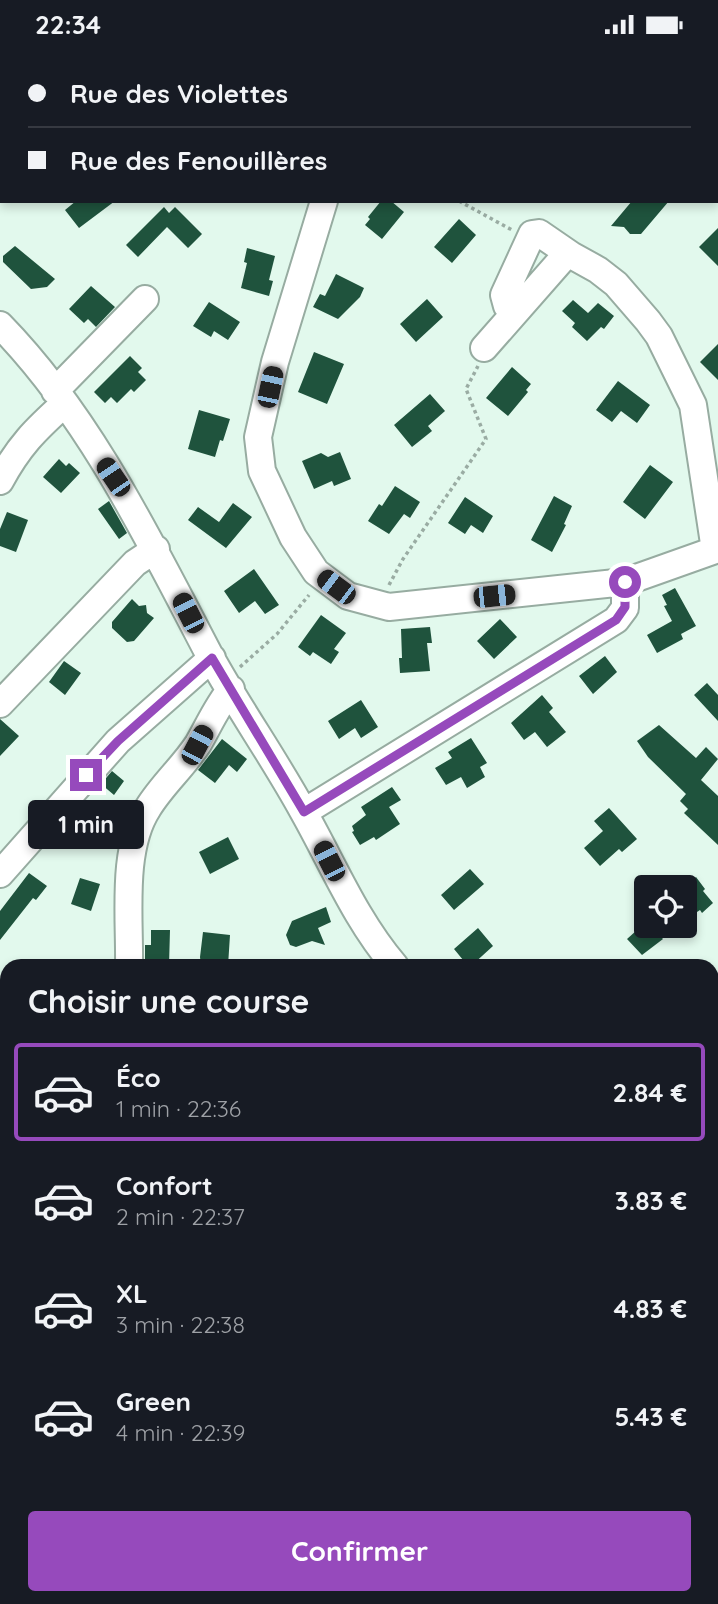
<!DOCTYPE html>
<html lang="fr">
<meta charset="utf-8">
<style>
:root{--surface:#171b24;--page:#20242c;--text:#f1f3f6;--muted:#9ea1a6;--line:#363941;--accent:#964abc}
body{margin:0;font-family:Quicksand,sans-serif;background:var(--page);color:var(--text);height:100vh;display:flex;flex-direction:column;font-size:26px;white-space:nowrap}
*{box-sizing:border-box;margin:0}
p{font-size:23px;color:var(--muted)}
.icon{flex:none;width:38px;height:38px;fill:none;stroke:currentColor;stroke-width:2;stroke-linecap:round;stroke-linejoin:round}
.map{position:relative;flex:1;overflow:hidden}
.sheet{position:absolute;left:0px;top:910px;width:719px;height:646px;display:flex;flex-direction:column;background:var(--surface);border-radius:21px 21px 0 0;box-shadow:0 4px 10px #0003}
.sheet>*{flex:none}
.guide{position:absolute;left:0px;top:0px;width:719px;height:154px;box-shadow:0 4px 10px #0003;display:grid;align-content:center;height:154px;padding:0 28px;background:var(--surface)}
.controls{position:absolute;left:634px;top:826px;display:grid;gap:14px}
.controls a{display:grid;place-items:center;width:63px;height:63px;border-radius:7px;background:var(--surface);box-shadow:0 4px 10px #0003;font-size:35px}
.end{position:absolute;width:32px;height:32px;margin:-16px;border:9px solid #964abc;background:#fff;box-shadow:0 0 0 4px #fff}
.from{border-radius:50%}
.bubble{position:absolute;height:49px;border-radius:7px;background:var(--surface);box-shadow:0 4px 10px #0003;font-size:23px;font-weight:700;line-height:49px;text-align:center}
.car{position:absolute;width:21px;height:42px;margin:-21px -10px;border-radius:9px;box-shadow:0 0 5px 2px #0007;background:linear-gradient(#222 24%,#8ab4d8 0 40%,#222 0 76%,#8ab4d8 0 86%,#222 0)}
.guide b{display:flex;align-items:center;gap:24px;height:66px;font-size:26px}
.guide b+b{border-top:2px solid var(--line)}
.guide i{width:18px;height:18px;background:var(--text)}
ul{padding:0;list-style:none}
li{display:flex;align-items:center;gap:21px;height:98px;margin:0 14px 10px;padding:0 14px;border:4px solid transparent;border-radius:7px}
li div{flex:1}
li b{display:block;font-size:26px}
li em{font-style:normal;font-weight:700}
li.on{border-color:var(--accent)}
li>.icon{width:63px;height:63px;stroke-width:1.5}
h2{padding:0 28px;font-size:32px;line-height:84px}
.action{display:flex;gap:14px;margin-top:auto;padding:14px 28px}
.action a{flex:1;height:80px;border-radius:7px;background:var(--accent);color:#fff;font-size:28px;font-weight:700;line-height:80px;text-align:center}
.status{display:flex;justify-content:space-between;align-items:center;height:49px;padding:0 35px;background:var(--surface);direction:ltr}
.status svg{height:19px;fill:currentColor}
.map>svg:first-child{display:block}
</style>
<div class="status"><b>22:34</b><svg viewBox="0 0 49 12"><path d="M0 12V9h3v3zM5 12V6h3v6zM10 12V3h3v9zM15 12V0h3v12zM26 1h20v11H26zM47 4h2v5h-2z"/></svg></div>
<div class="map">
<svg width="718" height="1555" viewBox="0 0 718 1555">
<rect width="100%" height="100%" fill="#e2f9ed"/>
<!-- green -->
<path fill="#a1dec0" d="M236,1549H343L347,1555H229Z
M382,1549H504L510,1553L515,1549H532L540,1555H385Z"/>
<!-- building -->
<path fill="#1f533d" d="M76,152H115L79,179L65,161Z
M381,152H391L404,163L382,190L365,176L370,170L368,168Z
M632,152H669L641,185H630L624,178L611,177Z
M164,158L169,164L175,158L202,185L188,199L167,178L138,208L126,196Z
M459,170L476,186L452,214L434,198Z
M718,179V217L699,198Z
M15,197L55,230L47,238L31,240L3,213V207Z
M247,199L275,207L269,231L273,232L269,247L241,239L247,214L244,213Z
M336,225L364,239L360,248L338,270L313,258L320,245L325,247Z
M91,237L115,258L96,278L88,270L84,274L69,260Z
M427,250L443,268L416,293L400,275Z
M573,251L588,264L598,254L614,267L604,280L601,278L587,292L572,278L575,274L562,262Z
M209,253L240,273L228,291L214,282L211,288L193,277Z
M718,295V331L700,313Z
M314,303L344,315L327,355L298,343Z
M130,307L142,319L138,323L146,331L134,343L131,340L117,354L111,348L105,354L94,343Z
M512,318L531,335L526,341L528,343L508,367L486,349Z
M618,332L650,356L637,374L621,362L612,373L596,361Z
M430,345L445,362L428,377L432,382L412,398L394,376Z
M199,361L230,370L223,392L220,391L215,408L188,400Z
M340,403L351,430L334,437L332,432L314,440L302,412L321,404L328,408Z
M59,410L66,417L69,414L80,424L61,444L43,428Z
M650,416L673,433L645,470L623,453Z
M395,437L420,453L410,469L404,465L389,485L368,472L379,455L382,457Z
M554,447L572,457L564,475L566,476L552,503L531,491Z
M465,448L493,467L483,484L471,476L465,485L448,474Z
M109,452L127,484L119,490L98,460Z
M233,454L252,468L226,499L188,471L198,458L219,473Z
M7,463L28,471L16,503L0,497V480Z
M254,520L279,556L265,565L255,552L239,564L224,542Z
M675,539L696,577L681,585L683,590L657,604L647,586L672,572L664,557L667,556L662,546Z
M132,550L139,557L146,556L147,564L154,569L134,592L127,593L112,579V573Z
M321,566L346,584L334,600L339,603L331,615L313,603L310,607L298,598Z
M500,570L517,588L494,610L477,592Z
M430,578L432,594H427L430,622L400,624L399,609H402L401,580Z
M605,607L617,623L593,645L579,627Z
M64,612L81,624L65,646L49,633Z
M707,634L718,646V672L694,646Z
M542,646L553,659L549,663L566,683L547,698L535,683L524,691L511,674Z
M361,651L378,678L361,689L355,679L339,690L328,672Z
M0,670L19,687L0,707Z
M659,676L696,709L706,698L718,710L701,731L718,747V796L684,764L688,760L680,752L686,745L648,708L637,692Z
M471,689L487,714L480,718L485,728L467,739L461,728L446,736L435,719L452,709L448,703Z
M222,690L247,710L237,723L229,716L215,734L198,721Z
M112,722L124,732L114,746L101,735Z
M392,738L401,751L389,758L400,775L376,791L374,788L360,796L352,783L354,782L352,777L366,766L361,758Z
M609,759L637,790L622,803L619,800L600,817L584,799L603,782L594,772Z
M228,788L239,810L210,825L199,803Z
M470,820L484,835L454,861L441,846Z
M29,824L47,837L36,851L33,849L0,891V862Z
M696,828L705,840L703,842L713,854L702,864L700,861L694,865L684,853V838Z
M80,829L100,835L91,862L71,855Z
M326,858L331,873L318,879L325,896L312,892L296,898L290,896L286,886L292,872Z
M646,873V877H651L663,890L642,906L627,890Z
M478,879L493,897L471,917H468L454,900Z
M151,881H170L169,917H145V896H151Z
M203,883L230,886L228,917H201L200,908Z"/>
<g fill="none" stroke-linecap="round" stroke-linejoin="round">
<defs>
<path id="minor" d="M368,0L369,2
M209,2L210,0
M614,2L616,0
M0,136L2,135
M324,152L275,313L258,388L262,422L293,488L316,523L348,547L389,558L625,533L718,500
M514,265L507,257L504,246L532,185L539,184L571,206
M0,276C91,369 150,493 210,607C239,660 274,709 303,762C333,815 355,870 395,917
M484,299L564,208L571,206L598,221L616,235L648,272L659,287L693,356L715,501
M55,342L145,250
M0,432C19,397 35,381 64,355
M0,655L135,514L156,500
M304,763L616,571L625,559V533
M0,825L118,692L212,609
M129,917C130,869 121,800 148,759C162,736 183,718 198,695C209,676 217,657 231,640
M0,1321L7,1309
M542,1549L551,1555
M22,1555L30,1549"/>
<path id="major" d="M712,1102L718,1098
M362,1549L365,1555"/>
</defs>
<!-- minor casing -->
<use href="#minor" stroke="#97aca1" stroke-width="30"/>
<!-- major casing -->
<use href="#major" stroke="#97aca1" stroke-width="37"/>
<!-- path -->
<path stroke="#9aaca3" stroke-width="3.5" stroke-dasharray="3.5 3.5" stroke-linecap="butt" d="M459,152L512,181
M389,536L403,510L486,390L466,340L478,317
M240,618L277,585L309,546
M0,1263L7,1268
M213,1555L220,1549"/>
<!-- minor -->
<use href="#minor" stroke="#fff" stroke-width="26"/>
<!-- major -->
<use href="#major" stroke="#fff" stroke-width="33"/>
</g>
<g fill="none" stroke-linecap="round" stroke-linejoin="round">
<!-- route -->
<path stroke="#964abc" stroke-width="9" d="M86,726L118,692L212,609L304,763L616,571L625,558V533"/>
</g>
</svg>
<div class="controls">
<a><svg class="icon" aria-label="locate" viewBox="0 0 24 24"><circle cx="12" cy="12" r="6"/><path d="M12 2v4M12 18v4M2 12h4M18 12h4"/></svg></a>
</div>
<i class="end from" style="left:625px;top:533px"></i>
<i class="end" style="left:86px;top:726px"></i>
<div class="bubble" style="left:28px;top:751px;width:116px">1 min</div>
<i class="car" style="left:270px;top:338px;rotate:12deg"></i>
<i class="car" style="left:113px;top:428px;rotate:326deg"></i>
<i class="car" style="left:336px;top:538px;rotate:307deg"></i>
<i class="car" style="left:494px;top:547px;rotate:84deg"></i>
<i class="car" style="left:188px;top:564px;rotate:333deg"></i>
<i class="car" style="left:197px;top:696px;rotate:28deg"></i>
<i class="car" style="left:329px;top:812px;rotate:333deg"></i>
<div class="guide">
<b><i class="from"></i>Rue des Violettes</b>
<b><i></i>Rue des Fenouillères</b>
</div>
<section class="sheet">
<h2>Choisir une course</h2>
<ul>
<li class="on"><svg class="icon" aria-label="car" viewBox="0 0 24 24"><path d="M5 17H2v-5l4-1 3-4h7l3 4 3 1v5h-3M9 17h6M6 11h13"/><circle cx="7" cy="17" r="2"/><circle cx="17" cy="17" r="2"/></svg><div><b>Éco</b><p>1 min · 22:36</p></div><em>2.84 €</em></li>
<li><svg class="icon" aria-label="car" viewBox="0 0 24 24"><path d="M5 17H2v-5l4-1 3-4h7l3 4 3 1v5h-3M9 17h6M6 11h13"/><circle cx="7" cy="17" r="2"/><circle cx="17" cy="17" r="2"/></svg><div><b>Confort</b><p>2 min · 22:37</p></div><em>3.83 €</em></li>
<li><svg class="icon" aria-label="car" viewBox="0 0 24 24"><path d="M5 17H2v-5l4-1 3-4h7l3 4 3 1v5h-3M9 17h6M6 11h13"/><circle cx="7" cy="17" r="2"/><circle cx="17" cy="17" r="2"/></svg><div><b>XL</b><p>3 min · 22:38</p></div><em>4.83 €</em></li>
<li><svg class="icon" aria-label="car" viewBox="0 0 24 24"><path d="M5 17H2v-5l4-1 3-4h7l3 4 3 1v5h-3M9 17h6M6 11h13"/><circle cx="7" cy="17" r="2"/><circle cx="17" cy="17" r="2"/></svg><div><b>Green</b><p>4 min · 22:39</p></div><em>5.43 €</em></li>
</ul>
<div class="action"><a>Confirmer</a></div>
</section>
</div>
